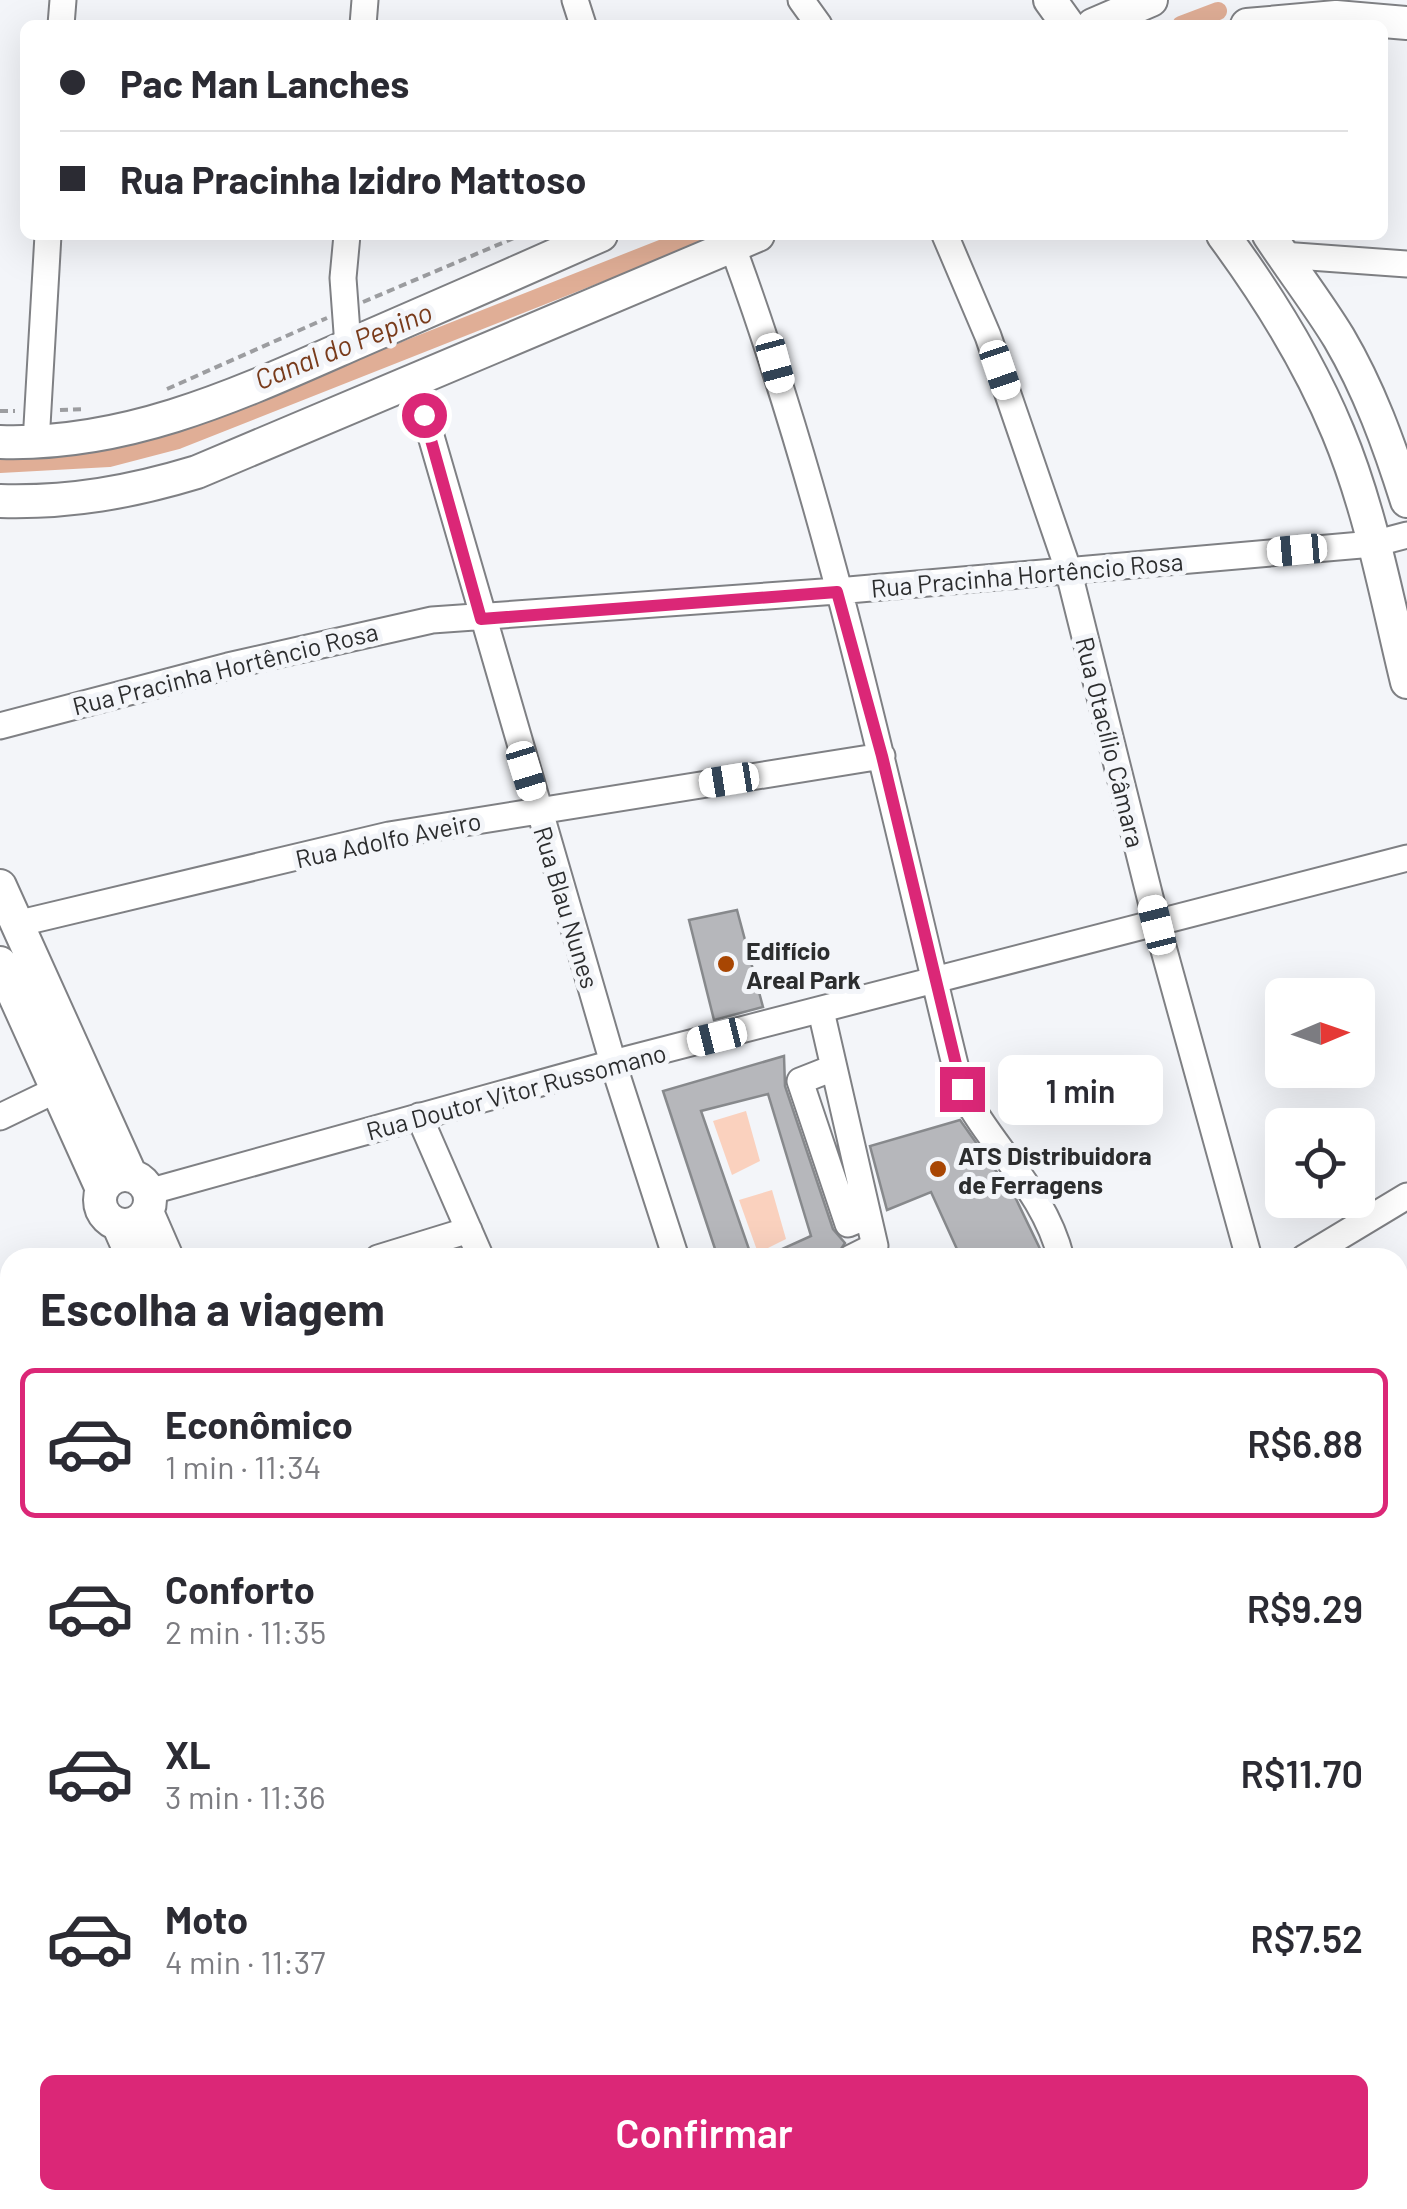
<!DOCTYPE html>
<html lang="pt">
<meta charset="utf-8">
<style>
:root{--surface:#fff;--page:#f2f2f3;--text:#2b2b33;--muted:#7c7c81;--line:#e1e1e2;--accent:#db2777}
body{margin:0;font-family:Barlow,sans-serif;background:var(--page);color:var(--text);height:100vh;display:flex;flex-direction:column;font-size:38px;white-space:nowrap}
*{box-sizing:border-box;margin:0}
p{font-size:32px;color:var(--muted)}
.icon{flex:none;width:55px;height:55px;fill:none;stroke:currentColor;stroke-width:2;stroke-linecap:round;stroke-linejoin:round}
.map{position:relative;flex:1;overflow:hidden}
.sheet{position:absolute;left:0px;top:1248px;width:1408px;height:962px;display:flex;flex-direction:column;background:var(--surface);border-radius:30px 30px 0 0;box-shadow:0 10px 40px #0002}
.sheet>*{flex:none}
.guide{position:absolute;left:20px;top:20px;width:1368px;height:220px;border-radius:15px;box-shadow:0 10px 40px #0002;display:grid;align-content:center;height:220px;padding:0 40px;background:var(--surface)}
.needle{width:65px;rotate:88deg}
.fabs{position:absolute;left:1265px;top:978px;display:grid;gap:20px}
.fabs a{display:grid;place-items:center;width:110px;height:110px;border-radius:15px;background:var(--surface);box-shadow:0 10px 40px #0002;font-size:50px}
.end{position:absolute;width:45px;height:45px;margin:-22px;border:12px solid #db2777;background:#fff;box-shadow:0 0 0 5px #fff}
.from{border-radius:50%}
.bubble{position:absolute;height:70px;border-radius:15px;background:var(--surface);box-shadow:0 10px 40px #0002;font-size:32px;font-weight:600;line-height:70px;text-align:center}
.car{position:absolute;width:30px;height:60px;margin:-30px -15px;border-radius:12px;box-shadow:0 0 8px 2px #0007;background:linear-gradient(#fff 24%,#345 0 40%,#fff 0 76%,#345 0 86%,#fff 0)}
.guide b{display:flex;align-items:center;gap:35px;height:95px;font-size:38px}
.guide b+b{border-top:2px solid var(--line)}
.guide i{width:25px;height:25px;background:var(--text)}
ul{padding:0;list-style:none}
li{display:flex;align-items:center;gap:30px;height:150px;margin:0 20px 15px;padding:0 20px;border:5px solid transparent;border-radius:15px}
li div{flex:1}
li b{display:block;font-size:38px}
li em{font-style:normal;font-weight:600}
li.selected{border-color:var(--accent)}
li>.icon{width:90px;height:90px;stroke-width:1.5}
h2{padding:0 40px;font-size:45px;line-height:120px}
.button{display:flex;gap:20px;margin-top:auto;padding:20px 40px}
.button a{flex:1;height:115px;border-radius:15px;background:var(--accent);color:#fff;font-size:40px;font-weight:600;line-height:115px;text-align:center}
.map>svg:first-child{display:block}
</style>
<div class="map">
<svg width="1407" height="2209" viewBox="0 0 1407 2209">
<rect width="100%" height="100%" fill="#f3f5f9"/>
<!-- built -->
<path fill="#e4e9f4" d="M10,2114V2200H89L93,2209H0V2125Z"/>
<!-- green -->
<path fill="#fad1be" d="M746,1111L760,1161L732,1175L713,1121Z
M772,1190L786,1239L758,1253L739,1200Z"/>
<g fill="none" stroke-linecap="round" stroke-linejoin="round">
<!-- canal -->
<path stroke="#e0ae96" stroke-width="18" d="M1181,25L1218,11
M0,464L109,458L178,440L696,235"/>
</g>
<!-- building -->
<path fill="#b6b7bb" stroke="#87898c" stroke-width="2.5" d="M737,910L763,1007L714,1020L689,920Z
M784,1056L785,1086L833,1229L845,1243L835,1258H762L811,1236L768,1094L701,1111L752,1258H718L663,1091Z
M960,1120L1016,1199L1043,1255L961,1258L931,1192L887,1210L870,1146Z"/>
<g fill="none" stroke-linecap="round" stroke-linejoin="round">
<defs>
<path id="minor" d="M575,0L583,25
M801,0L819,25
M61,25L63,0
M363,25L365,0
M347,235L343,278L348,346
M945,235L988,336L1068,569L1157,925L1249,1258
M732,245C833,519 891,807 961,1089C992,1149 1044,1190 1061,1258
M1282,255L1407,264
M415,381L613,1063L676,1258
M36,443L48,235
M0,726L228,666L432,620L837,591L1373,544L1407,535
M16,924L389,835L882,756
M821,1011L875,1246L851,1258
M833,1068L800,1081L848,1224L868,1216
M419,1116L481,1258
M0,1117L58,1089
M148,1192L613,1063L1407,858
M378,1258L469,1230
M1304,1258L1407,1196
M0,1498L10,1521
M0,1893L10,1892
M1398,1985L1407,1999
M0,2076L10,2064
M0,2167L10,2162
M65,2200L69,2209
M206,2200L209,2209
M312,2200L316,2209
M1295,2200L1301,2209
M2,2209L23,2200
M788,2209L800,2200
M1105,2209L1117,2200"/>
<path id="major" d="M1050,0L1068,25
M1093,25L1151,0
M1247,25L1336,17L1407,23
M1223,235C1268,296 1309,362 1338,432C1371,511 1387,600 1407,682
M1269,235C1292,270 1317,302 1339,338C1369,389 1389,444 1407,501
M0,442C129,446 241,393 357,342C438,307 520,271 601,235
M0,501C70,503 131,492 197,472L758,235
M0,886L131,1176
M0,963L102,1189
M100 1200a25 25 0 1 1 50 0a25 25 0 1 1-50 0Z
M147,1212L167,1258
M118,1224L133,1258
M507,2200L510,2209
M562,2200L565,2209"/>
</defs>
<!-- minor casing -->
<use href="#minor" stroke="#7f8084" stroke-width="29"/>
<!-- major casing -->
<use href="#major" stroke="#7f8084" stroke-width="36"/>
<!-- path -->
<path stroke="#9c9da0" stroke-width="4" stroke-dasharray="8 5" stroke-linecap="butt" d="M363,302L521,235
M167,389L327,318
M60,410L85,409
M0,411H15"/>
<!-- minor -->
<use href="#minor" stroke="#fff" stroke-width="25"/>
<!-- major -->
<use href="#major" stroke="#fff" stroke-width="32"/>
</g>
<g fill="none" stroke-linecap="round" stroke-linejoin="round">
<!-- route -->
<path stroke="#db2777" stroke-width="12" d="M424,415L481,619L837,592L882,756L962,1089"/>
</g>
<!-- markers -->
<g fill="#a84603" stroke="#f3f5f9" stroke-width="4">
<circle cx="726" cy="964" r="10"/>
<circle cx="938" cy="1169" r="10"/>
</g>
<g text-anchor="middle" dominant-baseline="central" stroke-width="10" stroke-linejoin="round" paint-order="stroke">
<!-- street labels -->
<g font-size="25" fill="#2c2d2e" stroke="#f3f5f9">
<text transform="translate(1027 574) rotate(-5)">Rua Pracinha Hortêncio Rosa</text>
<text transform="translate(225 668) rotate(-14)">Rua Pracinha Hortêncio Rosa</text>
<text transform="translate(1111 742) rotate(76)">Rua Otacílio Câmara</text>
<text transform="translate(388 839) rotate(-12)">Rua Adolfo Aveiro</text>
<text transform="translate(567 907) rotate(73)">Rua Blau Nunes</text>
<text transform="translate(516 1091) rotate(-15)">Rua Doutor Vitor Russomano</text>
</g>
<!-- poi labels -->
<g font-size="25" font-weight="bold" fill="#2c2d2e" stroke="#f3f5f9" text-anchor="start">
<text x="746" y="950">Edifício<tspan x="746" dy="29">Areal Park</tspan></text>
<text x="958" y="1155">ATS Distribuidora<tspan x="958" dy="29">de Ferragens</tspan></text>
</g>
<!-- water labels -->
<g font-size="28" font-style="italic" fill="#793b1b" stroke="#f3f5f9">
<text transform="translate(343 345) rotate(-22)">Canal do Pepino</text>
</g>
</g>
</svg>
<div class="fabs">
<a><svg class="needle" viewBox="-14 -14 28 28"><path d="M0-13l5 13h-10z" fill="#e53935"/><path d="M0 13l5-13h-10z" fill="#7c7c81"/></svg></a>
<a><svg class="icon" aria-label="locate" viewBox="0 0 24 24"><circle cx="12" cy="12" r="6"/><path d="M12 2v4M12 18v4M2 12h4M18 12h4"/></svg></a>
</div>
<i class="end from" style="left:424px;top:415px"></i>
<i class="end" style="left:962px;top:1089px"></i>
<div class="bubble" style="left:998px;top:1055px;width:165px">1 min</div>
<i class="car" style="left:775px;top:363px;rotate:165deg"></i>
<i class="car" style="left:1000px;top:370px;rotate:161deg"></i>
<i class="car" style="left:1297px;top:550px;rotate:265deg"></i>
<i class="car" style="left:526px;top:771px;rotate:163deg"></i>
<i class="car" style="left:729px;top:780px;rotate:261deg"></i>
<i class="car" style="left:1157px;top:925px;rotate:346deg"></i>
<i class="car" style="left:717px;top:1037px;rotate:256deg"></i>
<div class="guide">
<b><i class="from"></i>Pac Man Lanches</b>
<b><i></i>Rua Pracinha Izidro Mattoso</b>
</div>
<section class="sheet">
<h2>Escolha a viagem</h2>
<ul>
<li class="selected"><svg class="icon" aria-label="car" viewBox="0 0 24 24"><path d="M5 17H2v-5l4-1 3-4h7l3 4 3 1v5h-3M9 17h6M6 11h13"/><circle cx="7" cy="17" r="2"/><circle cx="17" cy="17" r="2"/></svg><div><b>Econômico</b><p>1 min · 11:34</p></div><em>R$6.88</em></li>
<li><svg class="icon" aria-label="car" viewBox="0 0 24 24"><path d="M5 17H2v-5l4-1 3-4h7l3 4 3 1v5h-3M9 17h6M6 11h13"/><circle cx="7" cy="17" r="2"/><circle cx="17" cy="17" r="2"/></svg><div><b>Conforto</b><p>2 min · 11:35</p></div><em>R$9.29</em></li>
<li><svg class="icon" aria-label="car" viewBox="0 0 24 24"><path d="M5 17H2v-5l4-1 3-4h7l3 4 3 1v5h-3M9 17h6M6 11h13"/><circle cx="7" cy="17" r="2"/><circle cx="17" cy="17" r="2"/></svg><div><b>XL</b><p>3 min · 11:36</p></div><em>R$11.70</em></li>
<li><svg class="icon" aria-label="car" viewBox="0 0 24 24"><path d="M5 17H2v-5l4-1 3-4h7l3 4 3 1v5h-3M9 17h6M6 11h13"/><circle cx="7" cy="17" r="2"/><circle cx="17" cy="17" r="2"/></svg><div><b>Moto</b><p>4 min · 11:37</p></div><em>R$7.52</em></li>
</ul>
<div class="button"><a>Confirmar</a></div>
</section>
</div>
